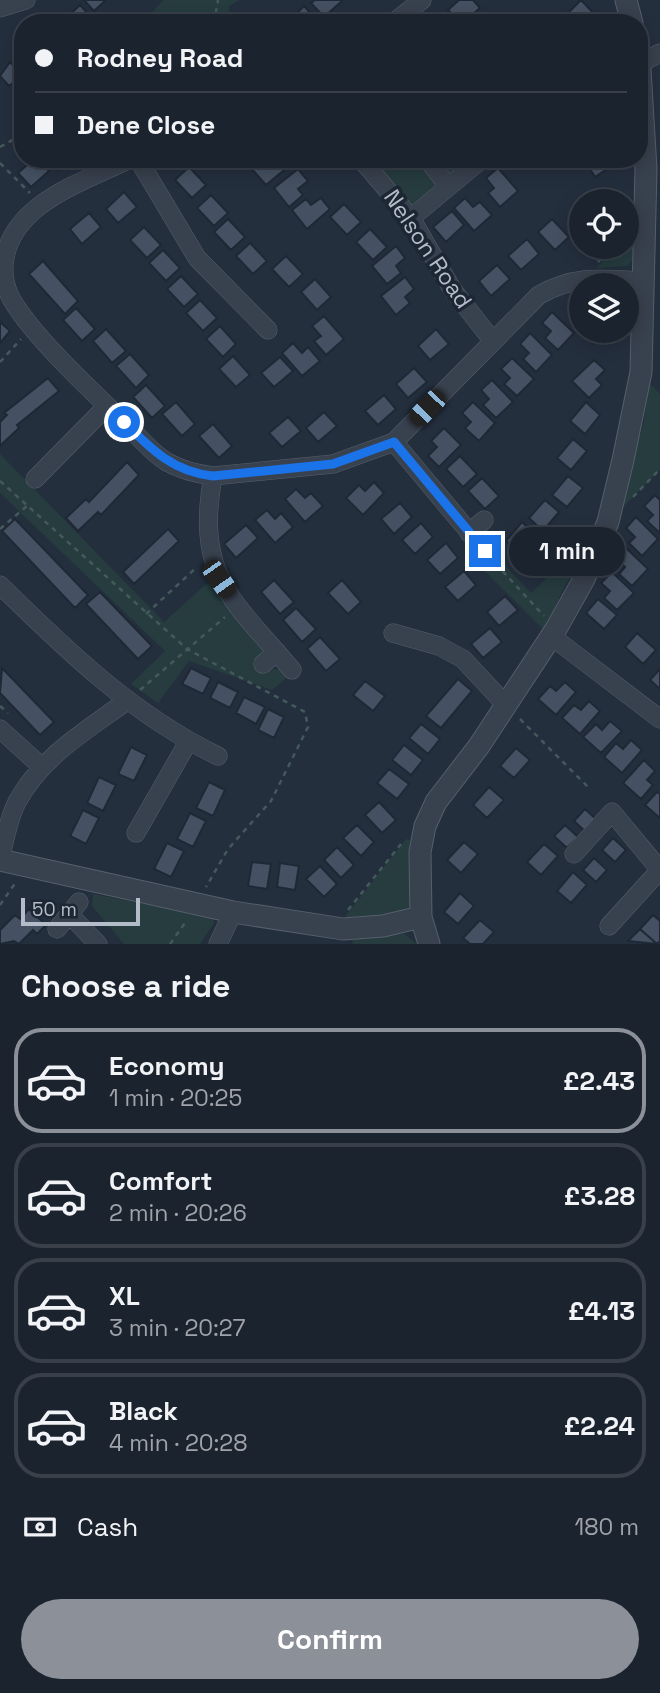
<!DOCTYPE html>
<meta charset="utf-8">
<style>
:root{--surface:#1b232e;--page:#242b36;--text:#f1f3f6;--muted:#a0a4aa;--line:#39404a;--accent:#8c9099}
body{margin:0;font-family:"Space Grotesk",sans-serif;background:var(--page);color:var(--text);height:100vh;display:flex;flex-direction:column;font-size:26px;white-space:nowrap}
*{box-sizing:border-box;margin:0}
p{font-size:23px;color:var(--muted)}
.icon{flex:none;width:38px;height:38px;fill:none;stroke:currentColor;stroke-width:2;stroke-linecap:round;stroke-linejoin:round}
.map{position:relative;height:944px;overflow:hidden}
.panel{display:flex;flex-direction:column;background:var(--surface);flex:1}
.panel>*{flex:none}
.top-card{position:absolute;left:14px;top:14px;width:634px;height:154px;border-radius:28px;box-shadow:0 4px 18px #0003,0 0 0 2px var(--line);display:grid;align-content:center;height:154px;padding:0 21px;background:var(--surface)}
.controls{position:absolute;left:569px;top:189px;display:grid;gap:14px}
.controls a{display:grid;place-items:center;width:70px;height:70px;border-radius:50%;background:var(--surface);box-shadow:0 4px 18px #0003,0 0 0 2px var(--line);font-size:35px}
.scale{position:absolute;left:21px;bottom:18px;width:119px;box-sizing:border-box;padding-left:7px;border:4px solid #b4bcc9;border-top:0;font-size:19px;line-height:24px;white-space:nowrap;color:#b4bcc9;-webkit-text-stroke:5px #1d2633;paint-order:stroke}
.end{position:absolute;width:32px;height:32px;margin:-16px;border:9px solid #1a73e8;background:#fff;box-shadow:0 0 0 4px #fff}
.from{border-radius:50%}
.bubble{position:absolute;height:49px;border-radius:24px;background:var(--surface);box-shadow:0 4px 18px #0003,0 0 0 2px var(--line);font-size:23px;font-weight:600;line-height:49px;text-align:center}
.car{position:absolute;width:21px;height:42px;margin:-21px -10px;border-radius:9px;box-shadow:0 0 5px 2px #0007;background:linear-gradient(#222 24%,#8ab4d8 0 40%,#222 0 76%,#8ab4d8 0 86%,#222 0)}
.top-card b{display:flex;align-items:center;gap:24px;height:66px;font-size:26px}
.top-card b+b{border-top:2px solid var(--line)}
.top-card i{width:18px;height:18px;background:var(--text)}
ul{padding:0;list-style:none}
li{display:flex;align-items:center;gap:21px;height:105px;margin:0 14px 10px;padding:0 7px;border:4px solid var(--line);border-radius:28px}
li div{flex:1}
li b{display:block;font-size:26px}
li em{font-style:normal;font-weight:600}
li.selected{border-color:var(--accent)}
li>.icon{width:63px;height:63px;stroke-width:1.5}
h2{padding:0 21px;font-size:32px;line-height:84px}
.pay{display:flex;align-items:center;gap:18px;height:77px;padding:0 21px;font-size:26px}
.pay p{margin-inline-start:auto}
.button{display:flex;gap:14px;margin-top:auto;padding:14px 21px}
.button a{flex:1;height:80px;border-radius:42px;background:var(--accent);color:#fff;font-size:28px;font-weight:600;line-height:80px;text-align:center}
.map>svg:first-child{display:block}
</style>
<div class="map">
<svg width="660" height="944" viewBox="0 0 660 944">
<rect width="100%" height="100%" fill="#242f3e"/>
<!-- green -->
<path fill="#263c3f" d="M163,0H239L229,6V23H143Z
M367,159H480L412,214Z
M630,234L635,239L634,258L627,266L596,268L617,247H626Z
M648,382L660,394V470L617,513L644,421Z
M0,454L164,622L212,579L263,649L259,658L269,670L285,668L290,675L272,690L189,661L158,703L131,684L165,651L0,493Z
M602,525L564,587L545,631L475,561L489,548L531,593Z
M406,839L413,841L410,908L405,912L346,922L347,914Z
M93,894L213,917L214,923L200,944H124L92,906Z
M393,934H405L416,944H353L352,940Z"/>
<!-- building -->
<path fill="#455162" stroke="#1f2835" stroke-width="2" d="M84,0H106L94,11Z
M315,0H342V1L324,17L311,3Z
M459,0H473L480,8L462,23L448,10Z
M581,0L598,18L593,23H576L568,13Z
M80,5L92,18L87,23H67L64,20Z
M304,6L317,20L313,23H287Z
M10,62L23,76L22,91L14,82L9,86L0,76Z
M34,159H39L49,171L31,187L18,173Z
M48,159H70L58,170Z
M259,159L270,162L284,159L289,166L266,185L250,167Z
M587,159H614L616,163L595,177L585,161Z
M189,167L206,185L192,198L175,180Z
M498,168L518,191L500,207L488,193L494,188L486,178Z
M298,169L308,181L298,189L303,195L289,207L274,188Z
M124,192L137,207L118,223L106,209Z
M211,195L228,213L214,226L197,208Z
M321,198L330,209L307,229L292,210L306,199L311,205Z
M465,198L473,207L480,202L492,215L474,231L454,208Z
M344,204L361,222L347,235L330,217Z
M452,211L464,225L446,242L433,227Z
M89,213L101,227L82,244L70,229Z
M228,219L245,237L231,250L214,232Z
M552,219L569,237L555,250L538,232Z
M144,227L161,245L147,258L130,240Z
M370,229L387,247L373,260L356,242Z
M527,239L539,254L521,270L508,256Z
M250,243L267,261L253,274L236,256Z
M396,246L405,258L396,266L401,273L387,284L372,266Z
M163,250L180,268L166,281L149,263Z
M286,256L303,274L289,287L272,269Z
M43,261L78,301L65,314L29,274Z
M497,265L510,279L491,296L479,281Z
M181,276L198,294L184,307L167,289Z
M405,277L414,289L405,297L410,303L396,315L381,296Z
M315,279L331,297L317,310L301,292Z
M200,300L217,318L203,331L186,313Z
M76,308L95,329L82,341L63,320Z
M552,312L574,333L558,350L545,338L551,331L542,323Z
M324,316L344,339L326,355L314,341L321,336L312,326Z
M0,322L10,331L0,343Z
M220,326L236,344L223,357L206,339Z
M106,329L126,351L112,363L93,341Z
M436,329L449,344L430,360L418,346Z
M581,331H606L593,344Z
M530,333L552,355L536,372L523,359L529,353L520,344Z
M293,343L302,353L308,347L320,361L302,376L282,353Z
M130,354L149,375L136,388L116,366Z
M233,356L250,375L236,387L219,369Z
M280,357L293,371L274,387L261,373Z
M512,358L534,379L517,396L504,384L510,378L501,369Z
M594,360L605,370L596,379L602,385L589,398L572,381Z
M414,368L427,382L408,398L396,384Z
M48,378L59,391L17,425L19,428L0,446V422L7,415L4,413Z
M492,380L513,402L496,418L483,405L489,399L481,390Z
M146,385L165,406L152,418L133,397Z
M384,395L396,409L378,425L365,411Z
M176,402L195,424L182,436L162,414Z
M473,402L495,423L479,441L465,428L471,422L462,413Z
M586,402L600,415L585,434L570,421Z
M324,412L337,426L318,442L306,428Z
M288,417L301,431L282,447L269,433Z
M213,424L232,446L219,458L199,436Z
M444,428L461,445L439,467L428,456L437,447L431,441Z
M573,439L587,451L571,470L557,458Z
M460,456L477,474L463,487L446,469Z
M127,462L139,475L101,515L98,512L78,531L66,518L86,499L89,502Z
M568,476L583,488L567,507L552,495Z
M482,478L499,496L485,509L468,491Z
M374,482L384,493L363,515L346,498L359,485L365,491Z
M296,489L305,498L311,493L323,506L305,522L285,499Z
M655,495L660,500V533L647,521L653,515L644,506Z
M545,500L559,512L543,531L529,518Z
M400,503L412,517L394,534L381,519Z
M267,510L275,519L281,513L293,527L275,543L255,520Z
M636,517L658,539L642,556L629,543L635,537L626,528Z
M15,519L88,595L75,608L2,531Z
M522,522L536,535L520,554L506,541Z
M421,523L433,537L415,554L402,540Z
M246,525L258,538L236,558L224,544Z
M168,529L179,541L134,584L123,572Z
M446,543L458,558L440,574L427,560Z
M626,548L648,569L632,586L619,574L625,567L616,559Z
M464,571L476,585L458,601L445,587Z
M612,572L634,593L617,610L604,598L610,591L601,583Z
M274,580L294,602L280,614L261,592Z
M342,580L361,602L348,614L328,593Z
M100,592L152,646L138,659L86,604Z
M505,596L518,610L499,626L487,612Z
M598,599L617,615L604,629L586,613Z
M296,608L316,629L302,642L283,620Z
M490,628L502,642L483,658L471,644Z
M637,633L656,650L643,664L625,647Z
M320,637L340,659L326,671L307,649Z
M2,668L54,722L40,735L0,693Z
M191,668L211,678L203,694L182,684Z
M660,669V689L650,680Z
M458,679L472,691L441,728L426,716Z
M365,681L385,696L373,711L353,695Z
M218,682L238,692L230,708L210,698Z
M565,682L576,692L556,715L538,699L550,686L556,691Z
M244,697L265,707L256,724L236,713Z
M589,701L600,711L580,734L562,718L574,705L581,710Z
M268,709L284,717L274,738L258,730Z
M610,721L622,731L601,753L583,737L596,724L602,730Z
M421,724L440,739L428,754L409,738Z
M631,740L642,750L622,773L604,757L616,743L623,749Z
M404,745L423,760L411,775L392,760Z
M131,747L147,755L134,781L118,774Z
M516,748L530,760L514,778L500,766Z
M644,760L655,771L647,780L653,785L641,799L623,783Z
M389,769L409,784L397,799L377,783Z
M99,777L116,785L103,811L87,803Z
M209,782L225,790L213,816L196,808Z
M489,787L504,800L487,818L473,805Z
M657,792L660,794V818L645,805Z
M379,802L396,820L382,833L365,815Z
M585,809L598,821L587,833L574,821Z
M83,810L99,818L86,844L70,836Z
M190,813L206,821L193,847L177,839Z
M357,825L374,842L361,856L343,838Z
M565,825L578,837L567,848L554,836Z
M613,838L626,850L615,862L602,850Z
M464,842L478,854L461,873L447,860Z
M167,843L184,851L171,877L154,869Z
M544,844L558,856L541,875L527,862Z
M337,847L354,865L341,878L324,860Z
M594,858L607,870L596,882L583,870Z
M252,862L271,864L267,889L248,886Z
M280,863L299,866L295,890L277,887Z
M320,866L337,884L324,897L306,879Z
M573,872L587,885L571,903L557,891Z
M460,893L474,906L458,924L444,912Z
M29,909L46,925L37,934L33,930L19,944L14,941L0,944V930L15,915L20,919Z
M653,915L660,921V941L657,944L640,929Z
M480,920L494,932L483,944H470L463,938Z
M640,929L657,944L628,941Z"/>
<g fill="none" stroke-linecap="round" stroke-linejoin="round">
<defs>
<path id="minor" d="M0,8L26,0
M393,23L422,0
M641,63L660,53
M130,159C84,182 10,203 4,264C3,276 6,289 12,300C35,339 94,393 128,426C140,438 152,453 167,462C181,470 198,474 213,476L333,464L394,442L539,295C576,274 603,279 644,281
M138,159L197,258L268,330
M361,159L411,218L452,289L492,340
M427,159L448,186
M411,218L482,159
M394,442L485,551
M213,476C195,576 232,599 292,670
M35,479L107,406
M469,533L484,520
M0,585C66,650 133,715 218,756
M393,633L439,646L463,659L505,704
M551,636L660,719
M263,664L277,652
M0,729L42,767
M136,833L188,742
M574,854L612,812L660,870
M0,859C5,841 8,819 17,802C42,756 87,730 128,700
M69,914L98,944
M609,926L660,870
M57,929L79,902
M218,944L233,912"/>
<path id="tertiary" d="M626,0L632,23
M0,860L233,912L343,929L383,926L421,917
M429,944L421,917L420,852L425,826L436,802L479,746L556,629L584,579L608,522L623,460L641,372L646,169L639,52"/>
</defs>
<!-- minor casing -->
<use href="#minor" stroke="#565f6c" stroke-width="19"/>
<!-- tertiary casing -->
<use href="#tertiary" stroke="#565f6c" stroke-width="23"/>
<!-- path -->
<path stroke="#44595c" stroke-width="2.5" stroke-dasharray="5 5" stroke-linecap="butt" d="M214,23L218,0
M0,147L23,134
M0,163L30,193
M598,262L613,247
M0,362L21,339
M0,481L187,649L305,712L308,727L271,801L228,849L206,887
M633,497L660,469
M0,529L27,506
M496,564L544,616
M146,614L197,567
M140,690L225,617
M0,706L8,713
M520,719L590,789
M0,905L16,882
M348,910L401,844
M170,944L187,920"/>
<!-- minor -->
<use href="#minor" stroke="#38414e" stroke-width="18"/>
<!-- tertiary -->
<use href="#tertiary" stroke="#38414e" stroke-width="21"/>
</g>
<g fill="none" stroke-linecap="round" stroke-linejoin="round">
<!-- route -->
<path stroke="#1a73e8" stroke-width="9" d="M124,422C151,449 173,472 213,476L333,464L394,442L485,551"/>
</g>
<g text-anchor="middle" dominant-baseline="central" stroke-width="7" stroke-linejoin="round" paint-order="stroke">
<!-- street labels -->
<g font-size="23" fill="#b4bcc9" stroke="#1d2633">
<text transform="translate(428 249) rotate(56)">Nelson Road</text>
</g>
</g>
</svg>
<div class="controls">
<a><svg class="icon" aria-label="locate" viewBox="0 0 24 24"><circle cx="12" cy="12" r="6"/><path d="M12 2v4M12 18v4M2 12h4M18 12h4"/></svg></a>
<a><svg class="icon" aria-label="layers" viewBox="0 0 24 24"><path d="M12 4l9 5-9 5-9-5zM3 14l9 5 9-5"/></svg></a>
</div>
<div class="scale">50 m</div>
<i class="end from" style="left:124px;top:422px"></i>
<i class="end" style="left:485px;top:551px"></i>
<div class="bubble" style="left:509px;top:527px;width:116px">1 min</div>
<i class="car" style="left:427px;top:408px;rotate:224deg"></i>
<i class="car" style="left:219px;top:579px;rotate:145deg"></i>
<div class="top-card">
<b><i class="from"></i>Rodney Road</b>
<b><i></i>Dene Close</b>
</div>
</div>
<section class="panel">
<h2>Choose a ride</h2>
<ul>
<li class="selected"><svg class="icon" aria-label="car" viewBox="0 0 24 24"><path d="M5 17H2v-5l4-1 3-4h7l3 4 3 1v5h-3M9 17h6M6 11h13"/><circle cx="7" cy="17" r="2"/><circle cx="17" cy="17" r="2"/></svg><div><b>Economy</b><p>1 min · 20:25</p></div><em>£2.43</em></li>
<li><svg class="icon" aria-label="car" viewBox="0 0 24 24"><path d="M5 17H2v-5l4-1 3-4h7l3 4 3 1v5h-3M9 17h6M6 11h13"/><circle cx="7" cy="17" r="2"/><circle cx="17" cy="17" r="2"/></svg><div><b>Comfort</b><p>2 min · 20:26</p></div><em>£3.28</em></li>
<li><svg class="icon" aria-label="car" viewBox="0 0 24 24"><path d="M5 17H2v-5l4-1 3-4h7l3 4 3 1v5h-3M9 17h6M6 11h13"/><circle cx="7" cy="17" r="2"/><circle cx="17" cy="17" r="2"/></svg><div><b>XL</b><p>3 min · 20:27</p></div><em>£4.13</em></li>
<li><svg class="icon" aria-label="car" viewBox="0 0 24 24"><path d="M5 17H2v-5l4-1 3-4h7l3 4 3 1v5h-3M9 17h6M6 11h13"/><circle cx="7" cy="17" r="2"/><circle cx="17" cy="17" r="2"/></svg><div><b>Black</b><p>4 min · 20:28</p></div><em>£2.24</em></li>
</ul>
<div class="pay"><svg class="icon" aria-label="cash" viewBox="0 0 24 24"><path d="M3 7h18v10H3z"/><circle cx="12" cy="12" r="2"/></svg>Cash<p>180 m</p></div>
<div class="button"><a>Confirm</a></div>
</section>
